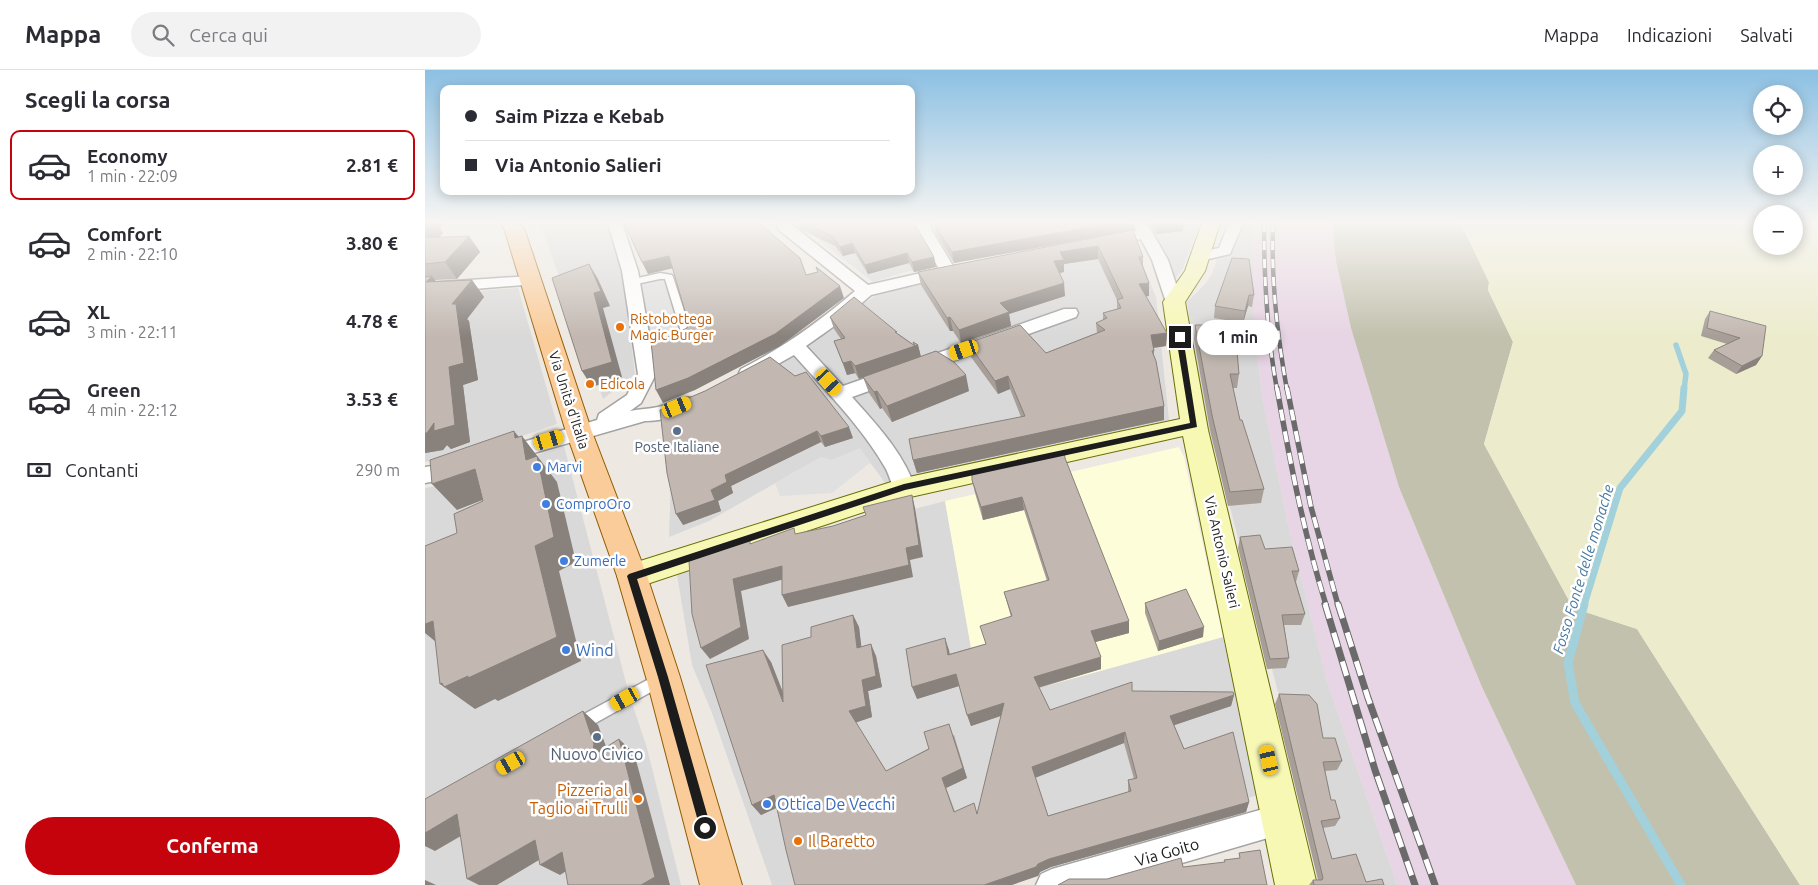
<!DOCTYPE html>
<html lang="it">
<meta charset="utf-8">
<style>
:root{--surface:#fff;--page:#f2f2f3;--text:#2b2b33;--muted:#7c7c81;--line:#e1e1e2;--accent:#c5030c}
body{margin:0;font-family:Ubuntu,sans-serif;background:var(--page);color:var(--text);height:100vh;display:flex;flex-direction:column;font-size:19px;white-space:nowrap}
*{box-sizing:border-box;margin:0}
p{font-size:16px;color:var(--muted)}
.icon{flex:none;width:28px;height:28px;fill:none;stroke:currentColor;stroke-width:2;stroke-linecap:round;stroke-linejoin:round}
.map{position:relative;flex:1;overflow:hidden}
.details{display:flex;flex-direction:column;background:var(--surface);width:425px}
.details>*{flex:none}
.top-card{position:absolute;left:15px;top:15px;width:475px;height:110px;border-radius:10px;box-shadow:0 2px 12px #0003;display:grid;align-content:center;height:110px;padding:0 25px;background:var(--surface)}
.tools{position:absolute;left:1328px;top:15px;display:grid;gap:10px}
.tools a{display:grid;place-items:center;width:50px;height:50px;border-radius:50%;background:var(--surface);box-shadow:0 2px 12px #0003;font-size:25px}
.end{position:absolute;width:22px;height:22px;margin:-11px;border:6px solid #1c1c1c;background:#fff;box-shadow:0 0 0 2px #fff}
.from{border-radius:50%}
.bubble{position:absolute;height:35px;border-radius:18px;background:var(--surface);box-shadow:0 2px 12px #0003;font-size:16px;font-weight:600;line-height:35px;text-align:center}
.car{position:absolute;width:15px;height:30px;margin:-15px -8px;border-radius:6px;box-shadow:0 0 4px 1px #0007;background:linear-gradient(#f5c518 24%,#345 0 40%,#f5c518 0 76%,#345 0 86%,#f5c518 0)}
.top-card b{display:flex;align-items:center;gap:18px;height:48px;font-size:19px}
.top-card b+b{border-top:1px solid var(--line)}
.top-card i{width:12px;height:12px;background:var(--text)}
ul{padding:0;list-style:none}
li{display:flex;align-items:center;gap:15px;height:70px;margin:0 10px 8px;padding:0 15px;border:2px solid transparent;border-radius:10px}
li div{flex:1}
li b{display:block;font-size:19px}
li em{font-style:normal;font-weight:600}
li.selected{border-color:var(--accent)}
li>.icon{width:45px;height:45px;stroke-width:1.5}
h2{padding:0 25px;font-size:22px;line-height:60px}
.pay{display:flex;align-items:center;gap:12px;height:55px;padding:0 25px;font-size:19px}
.pay p{margin-inline-start:auto}
.button{display:flex;gap:10px;margin-top:auto;padding:10px 25px}
.button a{flex:1;height:58px;border-radius:30px;background:var(--accent);color:#fff;font-size:20px;font-weight:600;line-height:58px;text-align:center}
header{display:flex;align-items:center;gap:30px;box-sizing:border-box;height:70px;padding:0 25px;background:var(--surface);border-bottom:1px solid var(--line)}
header strong{font-size:24px}
nav{display:flex;gap:28px;margin-inline-start:auto;font-size:18px}
.search{width:350px;height:45px;background:var(--page);display:flex;align-items:center;gap:12px;box-sizing:border-box;padding:0 18px;border-radius:28px;color:var(--muted);font-size:19px}
main{display:flex;flex:1;min-height:0}
.map>svg:first-child{display:block}
</style>
<header>
<strong>Mappa</strong>
<div class="search"><svg class="icon" aria-label="search" viewBox="0 0 24 24"><circle cx="10" cy="10" r="6"/><path d="M15 15l6 6"/></svg>Cerca qui</div>
<nav><a>Mappa</a><a>Indicazioni</a><a>Salvati</a></nav>
</header>
<main>
<section class="details">
<h2>Scegli la corsa</h2>
<ul>
<li class="selected"><svg class="icon" aria-label="car" viewBox="0 0 24 24"><path d="M5 17H2v-5l4-1 3-4h7l3 4 3 1v5h-3M9 17h6M6 11h13"/><circle cx="7" cy="17" r="2"/><circle cx="17" cy="17" r="2"/></svg><div><b>Economy</b><p>1 min · 22:09</p></div><em>2.81 €</em></li>
<li><svg class="icon" aria-label="car" viewBox="0 0 24 24"><path d="M5 17H2v-5l4-1 3-4h7l3 4 3 1v5h-3M9 17h6M6 11h13"/><circle cx="7" cy="17" r="2"/><circle cx="17" cy="17" r="2"/></svg><div><b>Comfort</b><p>2 min · 22:10</p></div><em>3.80 €</em></li>
<li><svg class="icon" aria-label="car" viewBox="0 0 24 24"><path d="M5 17H2v-5l4-1 3-4h7l3 4 3 1v5h-3M9 17h6M6 11h13"/><circle cx="7" cy="17" r="2"/><circle cx="17" cy="17" r="2"/></svg><div><b>XL</b><p>3 min · 22:11</p></div><em>4.78 €</em></li>
<li><svg class="icon" aria-label="car" viewBox="0 0 24 24"><path d="M5 17H2v-5l4-1 3-4h7l3 4 3 1v5h-3M9 17h6M6 11h13"/><circle cx="7" cy="17" r="2"/><circle cx="17" cy="17" r="2"/></svg><div><b>Green</b><p>4 min · 22:12</p></div><em>3.53 €</em></li>
</ul>
<div class="pay"><svg class="icon" aria-label="cash" viewBox="0 0 24 24"><path d="M3 7h18v10H3z"/><circle cx="12" cy="12" r="2"/></svg>Contanti<p>290 m</p></div>
<div class="button"><a>Conferma</a></div>
</section>
<div class="map">
<svg width="1393" height="815" viewBox="0 0 1393 815">
<rect width="100%" height="100%" fill="#ede9e2"/>
<!-- residential -->
<path fill="#dad9d9" d="M115,153H184L199,214L210,304L178,329Z
M372,153H489L491,162L508,197L480,202L448,212Z
M724,153H775L758,198L750,209L731,165Z
M804,153H830L828,175V248L837,326L864,459L902,611L972,815H903L791,383L783,365L762,232L780,214L787,204Z
M710,175L731,227L744,350L464,418L435,379L406,390L396,387L284,451L244,467L247,379L369,281L450,226L487,215Z
M93,218L132,354L43,385L0,392V225Z
M139,376L204,624L222,678L256,815H0V418L40,411Z
M520,431L556,634L798,567L833,725L622,785L580,815H347L287,643L267,595L252,505L290,491Z"/>
<!-- industrial -->
<path fill="#e7d4e4" d="M830,153H907L911,191L926,258L974,417L1057,617L1151,815H972L902,611L864,459L837,326L828,248V175Z"/>
<!-- education -->
<path fill="#fefdda" d="M754,377L759,387L798,567L556,634L520,431Z"/>
<!-- construction -->
<path fill="#c2c1ae" d="M907,153H1033L1037,156L1064,212L1063,220L1088,272L1059,374L1148,538L1212,559L1375,815H1151L1057,617L974,417L926,258L911,191Z"/>
<!-- farmland -->
<path fill="#ececcd" d="M1033,153H1336V176H1369V153H1393V815H1375L1212,559L1148,538L1059,374L1088,272L1063,220L1064,212L1037,156Z"/>
<!-- parking -->
<path fill="#e0e0e0" d="M240,210L254,267L226,274L215,216Z
M435,378L445,393L407,423L355,426L350,413L396,387L406,390Z"/>
<g fill="none" stroke-linecap="round" stroke-linejoin="round">
<!-- stream-far2 -->
<path stroke="#a2d1db" stroke-width="5.5" d="M1251,275L1261,304L1259,320"/>
<!-- stream-far1 -->
<path stroke="#a2d1db" stroke-width="7" d="M1159,535L1195,418L1257,341L1259,318"/>
<!-- stream -->
<path stroke="#a2d1db" stroke-width="9" d="M1159,534L1143,593L1150,633L1256,815"/>
<defs>
<path id="lane" d="M235,203L247,205L248,207L267,265L259,273L256,274L251,271L257,265L240,209H235L207,215L203,212L204,210Z
M237,602L242,603L244,608L242,613L158,660L153,662L148,660L146,655L148,650Z"/>
<path id="street" d="M183,153H197L213,201L231,304L216,333L205,341C215,339 224,339 233,337C246,334 255,325 269,328L272,333C264,346 234,351 220,351L78,392L71,390L68,385L71,380L172,350L174,344L202,325L213,304L197,201Z
M351,153H365L443,215L514,199L492,159L491,153H505L506,159L531,201L528,205L446,225L415,252L381,276L418,316L639,239H651L653,243L651,247L427,327C450,353 479,383 490,418L487,424L479,426L471,424C467,416 465,407 461,399C437,357 401,321 369,285L330,307L323,309L316,307L314,303L316,299C359,277 394,252 430,221L354,160Z
M708,153H722L743,190L757,232L755,236H743L741,232L727,190L716,169L682,176L677,174L674,171L677,168L712,161Z
M804,153H818L805,184L775,191L770,189L767,186L770,183L794,178Z
M105,206L111,208L113,211L111,214L0,223V213Z
M35,392L42,395L46,400L42,405L0,413V397Z
M856,734L867,738L871,749L867,760L856,764L682,815H611L616,804L627,799Z"/>
<path id="secondary" d="M777,153H795L780,201L760,232L783,360L892,815H850L758,366L481,428L207,519L196,515L192,506L196,497L479,408L755,349L738,232L760,201Z"/>
<path id="primary" d="M76,153H95L100,161L167,362L222,506L255,607L317,815H275L221,607L192,506L141,362L80,161Z"/>
</defs>
<!-- lane casing -->
<use href="#lane" stroke="#a3a3a3" stroke-width="3"/>
<!-- street casing -->
<use href="#street" stroke="#a3a3a3" stroke-width="3"/>
<!-- secondary casing -->
<use href="#secondary" stroke="#697006" stroke-width="2"/>
<!-- primary casing -->
<use href="#primary" stroke="#925c02" stroke-width="2"/>
<!-- lane -->
<use href="#lane" fill="#fff" fill-rule="evenodd"/>
<!-- street -->
<use href="#street" fill="#fff" fill-rule="evenodd"/>
<!-- secondary -->
<use href="#secondary" fill="#f8f8b5" fill-rule="evenodd"/>
<!-- primary -->
<use href="#primary" fill="#facc9a" fill-rule="evenodd"/>
<defs>
<path id="rail-far2" d="M839,153C839,209 842,265 852,320
M848,153C846,209 852,265 862,320"/>
<path id="rail-far1" d="M852,318C865,392 879,464 901,535
M862,318L886,437L913,535"/>
<path id="rail" d="M900,534L950,700L990,815
M913,534L943,628L1010,815"/>
</defs>
<!-- rail-far2 casing -->
<use href="#rail-far2" stroke="#6a6a6a" stroke-width="4.5"/>
<!-- rail-far1 casing -->
<use href="#rail-far1" stroke="#6a6a6a" stroke-width="5.5"/>
<!-- rail casing -->
<use href="#rail" stroke="#6a6a6a" stroke-width="7"/>
<!-- rail-far2 -->
<use href="#rail-far2" stroke="#fff" stroke-width="3" stroke-dasharray="9" stroke-linecap="butt"/>
<!-- rail-far1 -->
<use href="#rail-far1" stroke="#fff" stroke-width="4" stroke-dasharray="11" stroke-linecap="butt"/>
<!-- rail -->
<use href="#rail" stroke="#fff" stroke-width="5" stroke-dasharray="15" stroke-linecap="butt"/>
</g>
<!-- wall -->
<path fill="#a79e98" fill-rule="evenodd" d="M0,153H16L17,155L15,158L18,163L15,167L44,166L55,182L32,209L10,210L11,212L47,210L59,227L42,249L44,251L53,310L38,315L45,372L26,379L22,375L18,380L0,383Z
M373,153H484L509,187L511,197L489,202L484,193L443,204L430,183L418,186L410,176L375,159Z
M509,153H709V160H708L718,187V197L724,226H721L742,263L741,276L729,278V286L739,336V350L492,403L488,390L596,347L585,319L573,324L546,287L543,273L621,283L672,263L671,253L678,250V243L692,239V230L673,189L639,194V202L635,203L640,226L584,244L586,256L536,273L528,261H525L496,215L493,202L707,160L529,193L511,164Z
M724,153H759L758,161L731,164Z
M807,188L829,225L827,237L823,236L818,253L789,248L790,236Z
M1285,241L1337,286L1331,295L1311,304L1283,288L1289,280L1302,274L1276,266L1280,249Z
M405,247L473,264L489,275L488,272L493,275L496,287L544,321L467,352L457,338L455,339L444,323L438,307L434,309L430,303L422,305L409,271L416,269L409,259Z
M770,255L800,281L814,304L812,318H808L815,350L839,419L836,433L803,436L785,360L769,269Z
M280,321L428,368L400,377L396,372L306,416L308,423L293,431L296,441L258,455Z
M640,388L704,563L670,572L676,599L614,618L625,640L707,621L809,625L806,636L749,655L759,679L824,732L821,742L626,797L615,802L613,806L351,738L336,745L327,735L346,592L358,622L386,567L428,545L434,557L436,577L451,586L457,617L443,621L447,647L430,652L461,701L529,665L542,708L521,718L530,742H553L576,646L546,656L534,616L492,629L524,580V584L560,574L586,547L579,522L622,511L599,440L558,450L550,423L547,410ZM699,673L709,709L703,710V722L623,746L610,707Z
M815,467L840,479L874,501L871,512L880,544L876,555H859L864,588L861,598L842,599L813,478Z
M720,533L778,567L733,581L720,543Z
M854,624L898,668L917,691L912,700L900,701L906,730L915,748L910,756L898,758L907,789L941,812L959,815H884L888,810H893L850,634Z"/>
<!-- shaded-wall -->
<path fill="#88817c" d="M1,153H16L17,155L15,158L18,163L0,184V154Z
M687,153H709V160L529,193L527,182Z
M737,153H759L758,161L731,164V154Z
M44,166L55,182L32,209L20,192Z
M427,173L430,183L418,186L415,177Z
M673,176V189L639,194V202L630,204L629,191L635,182Z
M482,183L484,193L443,204L440,195Z
M244,186L249,198L223,204L217,192Z
M509,187L511,197L489,202L487,192Z
M164,194L173,209L185,236L178,238L197,307L167,317L157,301L169,223Z
M7,206L19,223L1,212Z
M47,210L59,227L42,249L44,251L53,310L38,315L45,372L26,379L22,375L18,380L0,383V363L24,297L27,234Z
M639,213L640,226L584,244L586,256L536,273L534,260L575,233Z
M724,213V226L714,227V214Z
M415,216L419,228L355,276L270,320L238,333L231,320Z
M824,225L823,236L818,253L820,241Z
M525,247L528,261H525L522,248Z
M742,263L741,276L726,278V265Z
M493,275L496,287L434,309L430,296Z
M1337,286L1331,295L1311,304L1317,296Z
M426,291L430,303L422,305L418,293Z
M541,305L544,321L467,352L462,336Z
M583,306L585,319L573,324L570,311Z
M452,321L457,338L455,339L449,322Z
M739,336V350L492,403L488,390Z
M424,357L428,368L400,377L396,366Z
M89,361L98,372L97,366L132,412L151,492L134,501L156,591L73,631L70,629L50,639L15,614L110,476L101,390L90,368Z
M392,361L396,372L306,416L308,423L293,431L296,441L258,455L251,444L286,420L300,405Z
M50,399L73,424L32,440L7,414Z
M487,425L490,438L498,487L485,490L488,507L363,537L357,525L481,478Z
M597,427L599,440L558,450L556,437Z
M357,496L363,508L316,521L324,569L285,589L276,578L308,509Z
M428,545L434,557L438,590L432,578Z
M8,551L22,581L0,563V554Z
M704,551V563L667,573L666,561Z
M779,557L778,567L733,581L734,571Z
M520,568L524,580L527,597L523,585Z
M446,574L451,586L457,617L443,621L447,647L430,653L424,641L437,610Z
M338,580L346,592L366,644L358,632Z
M676,587V599L611,618L609,607Z
M531,604L534,616L492,629L487,617Z
M809,625L806,636L744,657L745,646Z
M579,633L581,644L546,656L542,645Z
M158,641L173,655L185,687L167,686Z
M524,654L542,708L521,718L534,752L517,708Z
M700,662L699,673L610,708L607,697Z
M194,669L209,683L245,815H216Z
M349,725L358,735L336,745L327,735Z
M824,732L821,742L626,797L615,802L613,806L587,815H559L624,789Z
M32,744L53,756L10,781L0,776V763Z
M110,770L129,781L72,815H54L42,809Z
M137,782L155,792L135,805L115,795Z
M0,810L11,815H0Z"/>
<!-- building -->
<path fill="#c2b8b1" stroke="#88817c" fill-rule="evenodd" d="M199,153H334L375,188L381,205L393,202L391,197L415,216L350,264L263,308L231,320L226,271L246,266L262,258L263,252L244,186L217,192Z
M380,153H484L492,158L509,187L487,192L482,183L440,195L427,173L415,177L408,167Z
M509,153H687L527,182Z
M708,160L718,187H714L724,213L714,214L742,263L726,265L729,281H727L731,291L739,336L488,390L484,369L600,346L583,306L570,311L543,273L595,255L621,283L680,260L671,253L682,248L678,243L696,238L692,230L698,228L673,176L635,182L639,190L629,191L639,213L575,233L584,242L534,260L525,247L522,248L493,202Z
M44,166L20,192L0,194V168Z
M807,188L824,189L829,225H824L820,241L790,236Z
M164,194L176,221L169,223L187,292L157,301L127,208Z
M7,206L1,212L47,210L27,234H31L39,293L24,297L30,355L9,361V353L2,363H0V207Z
M429,227L472,262H470L490,276L488,272L493,275L430,296L426,291L418,293L409,271L420,268L405,247Z
M1285,241L1341,256L1337,286L1317,296L1289,280L1315,268L1282,258Z
M770,255H796L800,281H812L814,304H805L815,350H817L839,419L805,422L787,345Z
M511,281L529,292L541,305L462,336L452,321L449,322L438,307Z
M345,287L370,306L381,302L424,357L396,366L392,361L300,405L302,412L286,420L290,430L251,444L242,403L235,340L280,321Z
M89,361L90,368L97,366L101,390L112,386L129,467L110,476L132,567L43,608V606L19,617L17,613L15,614L8,551L0,554V476L32,463L29,444L58,431L50,399L7,414L5,390Z
M639,381L640,388L704,551L666,561L676,587L609,607L625,640L707,612V621L808,622L809,625L745,646L759,679L808,662L824,732L624,789L613,794L611,797L559,815H370L361,780L349,725L327,735L281,595L338,580L358,632L357,575L386,567V557L428,545L432,578L446,574L451,606L437,610L441,636L424,641L461,701L504,679L499,662L524,654L538,698L517,708L529,742L549,733L552,744L579,633L542,645L531,604L487,617L481,579L520,568L523,585L561,574L555,556L587,546L579,522L624,510L597,427L556,437L547,410V401ZM700,662L712,708L703,710L706,721L623,746L607,697Z
M487,425L494,475L481,478L484,495L357,525V496L308,509L316,557L276,578L267,544L264,491L325,470V474L369,458L370,464L408,456L441,445L438,437Z
M835,465L840,479L867,477L874,501H867L880,544L857,545L864,588L845,589L815,467Z
M761,519L779,557L734,571L720,533Z
M854,624L884,625L892,634L898,668H910L917,691L898,692L906,730H910L915,748L896,751L907,789L931,784L941,812L957,809L959,815H889L888,810H897L898,808Z
M158,641L169,674L167,686L194,669L230,807L216,815H143L137,782L115,795L110,770L42,809L32,744L0,763V729Z
M835,780L842,815H633L644,809H682L756,788L758,797L800,792L799,790L815,788L814,783Z"/>
<!-- sky -->
<linearGradient id="sky" x2="0" y2="1"><stop stop-color="#8cc0e3"/><stop offset="0.57" stop-color="#f7f5f2"/><stop offset="1" stop-color="#f7f5f2" stop-opacity="0"/></linearGradient>
<rect width="1393" height="267" fill="url(#sky)"/>
<!-- route -->
<path fill="#1c1c1c" d="M755,265L758,267L772,357L480,420L212,509L243,607L286,758L284,762L280,764L276,762L233,607L202,506L204,504L479,414L765,353L751,267Z"/>
<!-- markers -->
<g fill="#e8710a" stroke="#fff" stroke-width="2">
<circle cx="195" cy="257" r="5"/>
<circle cx="165" cy="314" r="5"/>
<circle cx="213" cy="729" r="5"/>
<circle cx="373" cy="771" r="5"/>
</g>
<g fill="#5c6f8a" stroke="#fff" stroke-width="2">
<circle cx="252" cy="361" r="5"/>
<circle cx="172" cy="667" r="5"/>
</g>
<g fill="#3f7fe0" stroke="#fff" stroke-width="2">
<circle cx="112" cy="397" r="5"/>
<circle cx="121" cy="434" r="5"/>
<circle cx="139" cy="491" r="5"/>
<circle cx="141" cy="580" r="5"/>
<circle cx="342" cy="734" r="5"/>
</g>
<g text-anchor="middle" dominant-baseline="central" stroke-width="5" stroke-linejoin="round" paint-order="stroke">
<!-- food labels -->
<g font-size="14" fill="#c56008" stroke="#fff" text-anchor="start">
<text x="205" y="249">Ristobottega<tspan x="205" dy="16">Magic Burger</tspan></text>
<text x="175" y="314">Edicola</text>
</g>
<!-- street labels -->
<g font-size="14" fill="#1c1c1c" stroke="#fff">
<text transform="translate(144 330) rotate(72)">Via Unità d'Italia</text>
<text transform="translate(797 482) rotate(77)">Via Antonio Salieri</text>
</g>
<!-- service labels -->
<g font-size="14" fill="#4e5e75" stroke="#fff">
<text x="252" y="377">Poste Italiane</text>
</g>
<!-- shop labels -->
<g font-size="14" fill="#366cbe" stroke="#fff" text-anchor="start">
<text x="122" y="397">Marvi</text>
<text x="131" y="434">ComproOro</text>
<text x="149" y="491">Zumerle</text>
</g>
<!-- water labels -->
<g font-size="15" font-style="italic" fill="#4879a2" stroke="#fff">
<text transform="translate(1158 499) rotate(-73)">Fosso Fonte delle monache</text>
</g>
<!-- near-shop labels -->
<g font-size="16" fill="#366cbe" stroke="#fff" text-anchor="start">
<text x="151" y="580">Wind</text>
<text x="352" y="734">Ottica De Vecchi</text>
</g>
<!-- near-service labels -->
<g font-size="16" fill="#4e5e75" stroke="#fff">
<text x="172" y="684">Nuovo Civico</text>
</g>
<!-- near-food labels -->
<g font-size="16" fill="#c56008" stroke="#fff" text-anchor="end">
<text x="203" y="720">Pizzeria al<tspan x="203" dy="18">Taglio ai Trulli</tspan></text>
<text x="383" y="771" text-anchor="start">Il Baretto</text>
</g>
<!-- near-street labels -->
<g font-size="16" fill="#1c1c1c" stroke="#fff">
<text transform="translate(742 782) rotate(-16)">Via Goito</text>
</g>
</g>
</svg>
<div class="tools">
<a><svg class="icon" aria-label="locate" viewBox="0 0 24 24"><circle cx="12" cy="12" r="6"/><path d="M12 2v4M12 18v4M2 12h4M18 12h4"/></svg></a>
<a>+</a>
<a>−</a>
</div>
<i class="end from" style="left:280px;top:758px"></i>
<i class="end" style="left:755px;top:267px"></i>
<div class="bubble" style="left:772px;top:250px;width:82px">1 min</div>
<i class="car" style="left:539px;top:280px;rotate:251deg"></i>
<i class="car" style="left:404px;top:312px;rotate:138deg"></i>
<i class="car" style="left:252px;top:337px;rotate:68deg"></i>
<i class="car" style="left:124px;top:370px;rotate:73deg"></i>
<i class="car" style="left:200px;top:629px;rotate:241deg"></i>
<i class="car" style="left:844px;top:690px;rotate:347deg"></i>
<i class="car" style="left:86px;top:693px;rotate:240deg"></i>
<div class="top-card">
<b><i class="from"></i>Saim Pizza e Kebab</b>
<b><i></i>Via Antonio Salieri</b>
</div>
</div>
</main>
